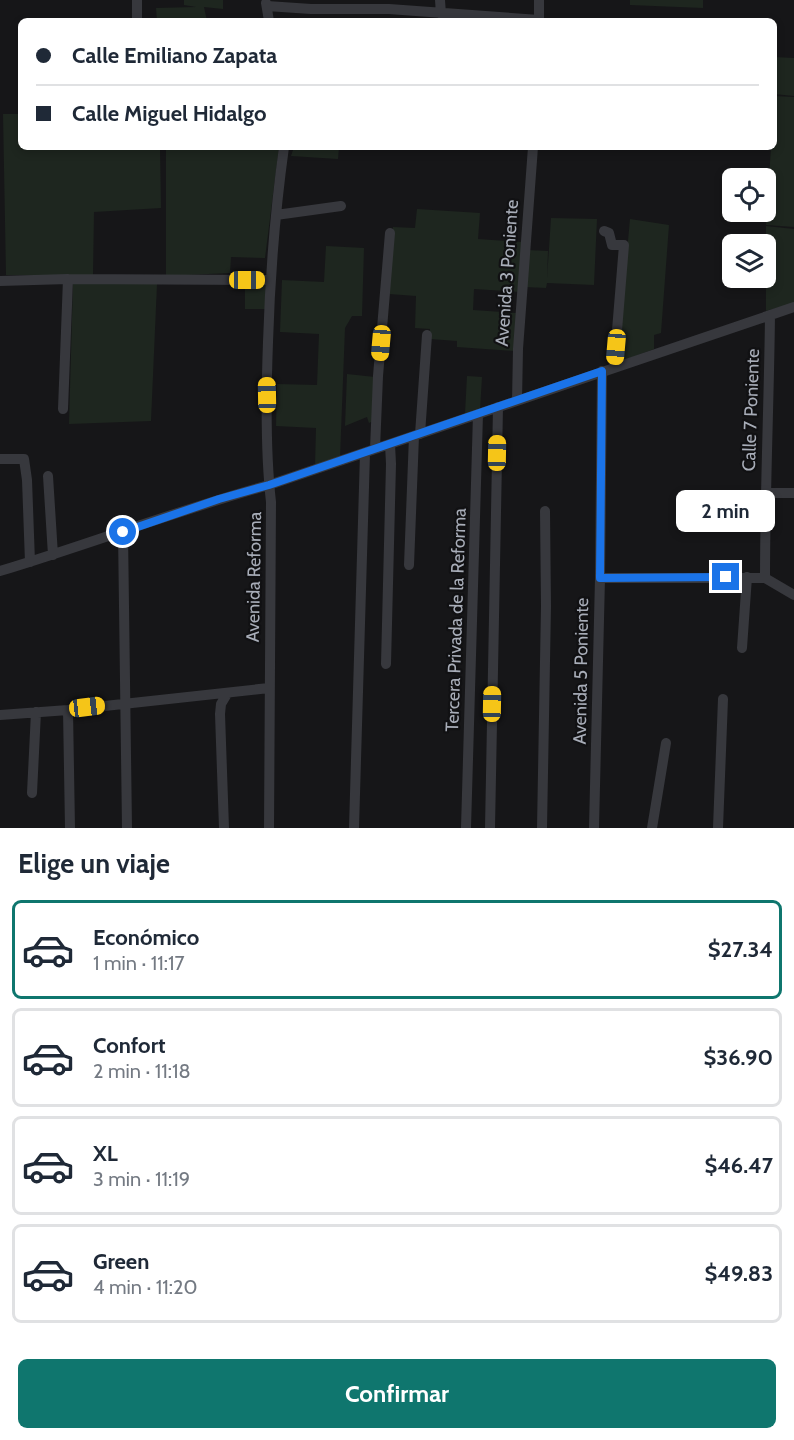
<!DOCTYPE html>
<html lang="es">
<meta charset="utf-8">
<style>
:root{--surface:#fff;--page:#f6f6f7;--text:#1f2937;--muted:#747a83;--line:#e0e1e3;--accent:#0f766e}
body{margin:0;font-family:Cabin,sans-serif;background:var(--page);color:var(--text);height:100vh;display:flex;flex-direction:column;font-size:22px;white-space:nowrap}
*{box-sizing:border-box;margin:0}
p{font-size:20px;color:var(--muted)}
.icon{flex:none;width:33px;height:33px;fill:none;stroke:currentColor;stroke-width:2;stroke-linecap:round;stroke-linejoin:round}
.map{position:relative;height:828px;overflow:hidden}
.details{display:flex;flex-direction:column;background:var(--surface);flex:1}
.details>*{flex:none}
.guide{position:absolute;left:18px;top:18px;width:759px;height:132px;border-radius:9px;box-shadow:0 3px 9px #0003;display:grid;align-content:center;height:132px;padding:0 18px;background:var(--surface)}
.tools{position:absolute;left:722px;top:168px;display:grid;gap:12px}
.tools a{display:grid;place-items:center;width:54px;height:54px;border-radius:9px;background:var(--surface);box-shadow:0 3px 9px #0003;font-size:30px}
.end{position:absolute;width:27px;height:27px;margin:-14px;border:8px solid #1a73e8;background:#fff;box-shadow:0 0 0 3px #fff}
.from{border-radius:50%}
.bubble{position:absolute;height:42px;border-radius:9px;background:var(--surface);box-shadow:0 3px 9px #0003;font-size:20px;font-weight:700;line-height:42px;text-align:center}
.car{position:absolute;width:18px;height:36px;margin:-18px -9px;border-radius:8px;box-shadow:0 0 4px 2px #0007;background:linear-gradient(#f5c518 24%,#345 0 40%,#f5c518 0 76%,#345 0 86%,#f5c518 0)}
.guide b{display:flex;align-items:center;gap:21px;height:57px;font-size:22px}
.guide b+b{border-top:2px solid var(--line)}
.guide i{width:15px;height:15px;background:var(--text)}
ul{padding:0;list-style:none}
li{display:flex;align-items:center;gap:18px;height:99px;margin:0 12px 9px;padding:0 6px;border:3px solid var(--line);border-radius:9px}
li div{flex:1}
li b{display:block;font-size:22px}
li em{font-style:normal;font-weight:700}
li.current{border-color:var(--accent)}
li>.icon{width:54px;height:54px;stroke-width:1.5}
h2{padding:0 18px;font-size:27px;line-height:72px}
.button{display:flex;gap:12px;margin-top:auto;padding:12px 18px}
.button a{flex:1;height:69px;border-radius:9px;background:var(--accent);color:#fff;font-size:24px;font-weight:700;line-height:69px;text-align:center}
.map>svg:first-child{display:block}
</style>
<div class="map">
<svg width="794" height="828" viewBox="0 0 794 828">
<rect width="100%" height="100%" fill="#161618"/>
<!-- green -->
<path fill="#1e261f" d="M184,0H223V9L204,7L207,21H157L156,8L196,7L184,5Z
M630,0H703V8L630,5Z
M774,57L794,58V96L774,94Z
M774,96L794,97V227L766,225L771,147H774Z
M3,114H21V147H160L161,208L94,212L93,275H6Z
M166,147H279L265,258L231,257L230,273L166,276Z
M294,147H339L338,159L291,156Z
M417,209L480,213L478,239L523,242L520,292L474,289L473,310L516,313L514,351L457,347V341L430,339V329L415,328L416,296L389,294L393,227L415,228Z
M551,218L597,219L594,285L547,283L546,288L525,287L527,250L548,251L547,279Z
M630,219L669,225L661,333L654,335V349L617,363Z
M766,226L794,229V303L766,311Z
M326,246L364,248L362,316H352L345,328L340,458L315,466L316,428L276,426L277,384L317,385L319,334L280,332L282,280L324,282Z
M245,282H267L265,309H245Z
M73,283L157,284L151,421L69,424Z
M347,374L375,377L373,421L369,423L367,417L345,426Z
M467,376L482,377L480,410L465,414Z"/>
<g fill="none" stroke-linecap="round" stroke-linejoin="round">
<!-- minor -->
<path stroke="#37383d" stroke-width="10" d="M137,0V21
M440,0L441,14
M266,3L269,21
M267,6L311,9H389L539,20
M539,21V0
M276,215L341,206
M604,231L609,233L612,245H624L614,367
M0,281L68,279L270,280
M517,401L518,349L533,147
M63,409L68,279
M420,434L427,335
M375,449L378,376L390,233
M0,459H24L27,480L30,562
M48,476L53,555
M765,493H794
M123,532L127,828
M409,565L414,436
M0,571C90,544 178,510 269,485L794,307
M600,578H765L794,595
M765,578C765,490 769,403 770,315
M742,648L747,577
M386,664L391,464L390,444
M68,710L70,828
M0,715L68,710L269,688
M32,793L36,712
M224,828L220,714L221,704L227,694
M269,828L271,502C265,449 266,395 268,342C270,277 275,212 284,147
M354,828L365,453
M466,828L478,414
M490,828L498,407
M542,828L546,606L545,511
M594,828L600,578L602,371
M652,828L666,743
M718,828L723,699"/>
</g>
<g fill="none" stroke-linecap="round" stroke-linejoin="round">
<!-- route -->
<path stroke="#1a73e8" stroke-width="8" d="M123,532L219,499L269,485L602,371L600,578L726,577"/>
</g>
<g text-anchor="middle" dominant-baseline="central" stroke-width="4.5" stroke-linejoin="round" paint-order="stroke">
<!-- street labels -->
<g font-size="18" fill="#a8adb8" stroke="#111113">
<text transform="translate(507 273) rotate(-86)">Avenida 3 Poniente</text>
<text transform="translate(751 410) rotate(-88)">Calle 7 Poniente</text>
<text transform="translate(254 577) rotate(-89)">Avenida Reforma</text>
<text transform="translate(456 620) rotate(-88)">Tercera Privada de la Reforma</text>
<text transform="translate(581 671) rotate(-89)">Avenida 5 Poniente</text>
</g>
</g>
</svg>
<div class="tools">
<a><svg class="icon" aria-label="locate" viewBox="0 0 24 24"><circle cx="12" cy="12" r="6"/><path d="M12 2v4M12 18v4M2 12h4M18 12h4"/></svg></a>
<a><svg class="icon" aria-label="layers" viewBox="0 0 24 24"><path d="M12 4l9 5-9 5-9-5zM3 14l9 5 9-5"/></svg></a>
</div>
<i class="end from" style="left:123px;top:532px"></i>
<i class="end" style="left:726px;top:577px"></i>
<div class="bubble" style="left:676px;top:490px;width:99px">2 min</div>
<i class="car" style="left:247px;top:280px;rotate:90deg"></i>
<i class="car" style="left:381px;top:343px;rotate:185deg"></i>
<i class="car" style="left:616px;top:347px;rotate:185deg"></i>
<i class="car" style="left:267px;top:395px;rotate:359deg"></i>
<i class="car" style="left:497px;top:453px;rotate:1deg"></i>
<i class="car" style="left:492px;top:704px;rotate:1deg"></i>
<i class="car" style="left:87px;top:707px;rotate:83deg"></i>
<div class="guide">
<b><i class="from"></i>Calle Emiliano Zapata</b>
<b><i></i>Calle Miguel Hidalgo</b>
</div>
</div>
<section class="details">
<h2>Elige un viaje</h2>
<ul>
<li class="current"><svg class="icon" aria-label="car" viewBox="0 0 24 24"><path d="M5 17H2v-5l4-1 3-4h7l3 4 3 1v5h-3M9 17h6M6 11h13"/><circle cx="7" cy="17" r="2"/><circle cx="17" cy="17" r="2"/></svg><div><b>Económico</b><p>1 min · 11:17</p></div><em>$27.34</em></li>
<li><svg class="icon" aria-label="car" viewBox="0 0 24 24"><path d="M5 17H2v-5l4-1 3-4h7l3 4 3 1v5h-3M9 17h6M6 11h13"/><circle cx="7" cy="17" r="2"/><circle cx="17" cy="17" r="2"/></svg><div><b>Confort</b><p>2 min · 11:18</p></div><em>$36.90</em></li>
<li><svg class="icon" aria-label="car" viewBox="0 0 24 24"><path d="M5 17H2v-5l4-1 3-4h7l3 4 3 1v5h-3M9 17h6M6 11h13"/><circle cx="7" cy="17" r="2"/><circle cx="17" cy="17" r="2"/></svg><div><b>XL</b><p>3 min · 11:19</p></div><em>$46.47</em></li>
<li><svg class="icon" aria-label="car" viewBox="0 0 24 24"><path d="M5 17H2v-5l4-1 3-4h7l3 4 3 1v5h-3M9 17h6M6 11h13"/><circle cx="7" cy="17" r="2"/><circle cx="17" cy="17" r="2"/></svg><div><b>Green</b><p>4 min · 11:20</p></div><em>$49.83</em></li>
</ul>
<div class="button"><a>Confirmar</a></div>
</section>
